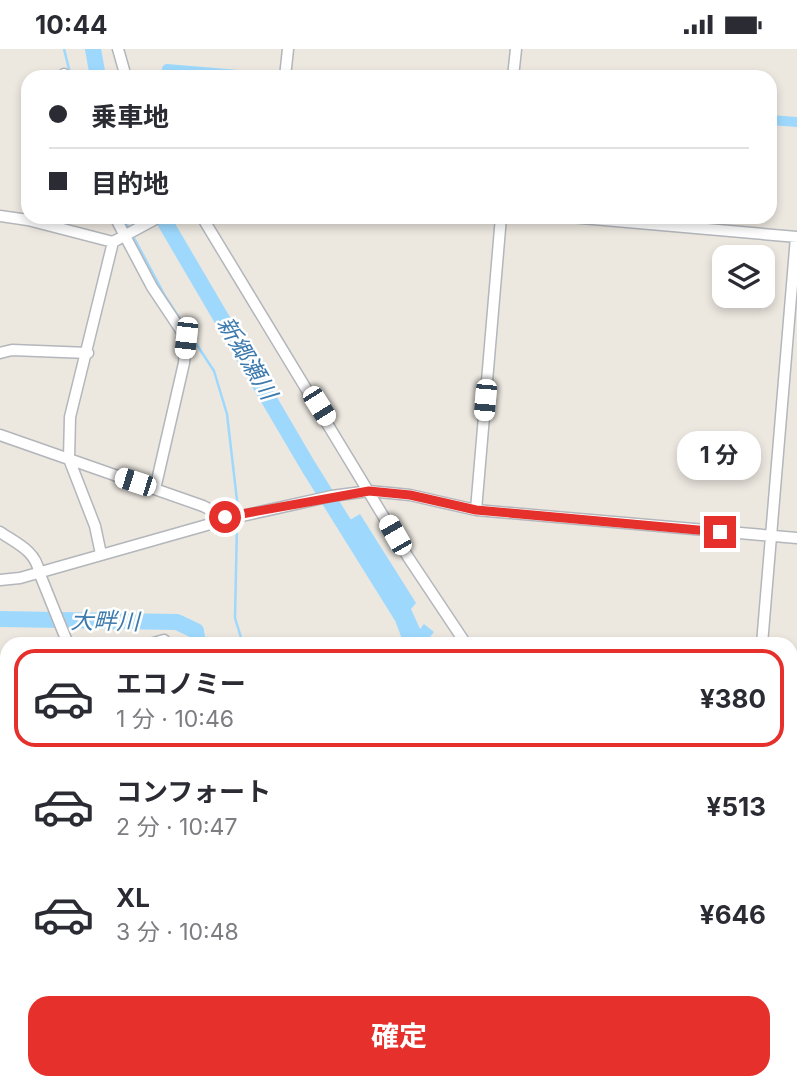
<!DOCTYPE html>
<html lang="ja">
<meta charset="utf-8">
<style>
:root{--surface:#fff;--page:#f7f7f7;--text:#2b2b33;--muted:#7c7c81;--line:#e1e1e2;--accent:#e5302c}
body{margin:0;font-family:Inter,"Noto Sans JP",sans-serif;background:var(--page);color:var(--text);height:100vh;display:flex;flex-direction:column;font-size:26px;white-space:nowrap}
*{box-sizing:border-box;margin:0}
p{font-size:23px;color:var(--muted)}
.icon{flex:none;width:38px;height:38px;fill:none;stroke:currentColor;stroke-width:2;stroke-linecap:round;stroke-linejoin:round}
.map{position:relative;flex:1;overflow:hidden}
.side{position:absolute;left:0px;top:588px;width:798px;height:453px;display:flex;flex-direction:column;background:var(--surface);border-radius:21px 21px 0 0;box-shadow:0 4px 10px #0003}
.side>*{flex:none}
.hud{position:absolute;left:21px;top:21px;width:756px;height:154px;border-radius:21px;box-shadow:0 4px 10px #0003;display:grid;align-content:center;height:154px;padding:0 28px;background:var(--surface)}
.controls{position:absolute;left:712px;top:196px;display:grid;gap:14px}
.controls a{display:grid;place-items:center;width:63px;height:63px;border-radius:14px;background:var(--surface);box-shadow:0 4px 10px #0003;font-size:35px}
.end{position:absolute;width:32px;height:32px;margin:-16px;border:9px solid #e5302c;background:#fff;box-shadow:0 0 0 4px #fff}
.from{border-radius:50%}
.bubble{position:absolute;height:49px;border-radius:21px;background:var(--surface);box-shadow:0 4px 10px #0003;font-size:23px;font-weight:700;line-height:49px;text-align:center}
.car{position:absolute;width:21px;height:42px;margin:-21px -10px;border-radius:9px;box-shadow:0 0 5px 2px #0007;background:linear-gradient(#fff 24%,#345 0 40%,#fff 0 76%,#345 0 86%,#fff 0)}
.hud b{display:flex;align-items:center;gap:24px;height:66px;font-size:26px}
.hud b+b{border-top:2px solid var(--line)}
.hud i{width:18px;height:18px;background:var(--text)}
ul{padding:12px 0 0;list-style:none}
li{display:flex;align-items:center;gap:21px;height:98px;margin:0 14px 10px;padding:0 14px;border:4px solid transparent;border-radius:21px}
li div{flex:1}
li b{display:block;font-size:26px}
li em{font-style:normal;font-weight:700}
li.current{border-color:var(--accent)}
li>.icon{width:63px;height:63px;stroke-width:1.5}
.cta{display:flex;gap:14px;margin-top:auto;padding:14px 28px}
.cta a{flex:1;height:80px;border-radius:21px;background:var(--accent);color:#fff;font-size:28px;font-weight:700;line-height:80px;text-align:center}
.status{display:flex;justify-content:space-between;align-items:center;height:49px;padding:0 35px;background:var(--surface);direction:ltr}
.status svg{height:19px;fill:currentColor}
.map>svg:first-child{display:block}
</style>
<div class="status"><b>10:44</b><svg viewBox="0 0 49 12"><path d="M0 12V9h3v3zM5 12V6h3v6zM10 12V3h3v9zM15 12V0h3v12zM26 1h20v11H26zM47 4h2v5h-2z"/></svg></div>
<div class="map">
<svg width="797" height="1040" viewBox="0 0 797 1040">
<rect width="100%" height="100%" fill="#ece8e0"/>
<!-- water -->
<path fill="#9ed9fd" d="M360,465L416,554L411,560L420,580L424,575L434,583L430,588L433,595H404L396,574L402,562L373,515L350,471Z"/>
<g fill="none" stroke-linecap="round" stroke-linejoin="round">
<!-- stream -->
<path stroke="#9ed9fd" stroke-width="2.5" d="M64,0L71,28
M123,168L130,181
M133,187L165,247L214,322L227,365L238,460
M237,474L235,569L243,595
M380,1034L383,1040
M647,1034L651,1040"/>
<!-- canal -->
<path stroke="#9ed9fd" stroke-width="10" d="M167,20L262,28
M770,71L797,73"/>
<!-- river -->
<path stroke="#9ed9fd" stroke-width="16" d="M93,0L98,28
M162,168L308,417L419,595
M0,570L177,573L196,582L198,595
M692,1034L695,1040"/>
<defs>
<path id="minor" d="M118,0L126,28
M64,25V28
M285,28L288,0
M513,28L516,0
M0,167L28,171L113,193L159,168
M115,168L152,238L186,289L184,314L155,440
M202,168L408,508L466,595
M570,168L797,188
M0,304L12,301L88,304
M0,386L203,457L228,470
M476,461L501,168
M0,483C16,494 36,502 39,523L68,595
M101,505L95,477L69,410L70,368L113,193
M0,531L20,529L228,470L332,447L369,442L410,446L476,461L797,489
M150,595L164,591L166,595
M762,595L796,188
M0,663L7,662
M0,844H7
M791,882H797
M0,1004L7,1003
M238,1034L259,1040
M299,1034L303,1040
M389,1034L392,1040
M661,1034L664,1040
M730,1034L733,1040
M741,1034L744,1040
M497,1040L503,1034"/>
</defs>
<!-- minor casing -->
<use href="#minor" stroke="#b3b6bb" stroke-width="13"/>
<!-- minor -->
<use href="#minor" stroke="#fff" stroke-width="10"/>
</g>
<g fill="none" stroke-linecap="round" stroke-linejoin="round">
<!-- route -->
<path stroke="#e5302c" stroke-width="9" d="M225,468L369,442L410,446L476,461L720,483"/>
</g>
<g text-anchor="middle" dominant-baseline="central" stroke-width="5" stroke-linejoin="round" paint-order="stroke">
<!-- water labels -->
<g font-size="23" font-style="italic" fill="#3d7aae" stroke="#fff">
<text transform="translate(247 309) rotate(59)">新郷瀬川</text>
<text transform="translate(105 572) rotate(1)">大畔川</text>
</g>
</g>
</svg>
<div class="controls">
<a><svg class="icon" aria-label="layers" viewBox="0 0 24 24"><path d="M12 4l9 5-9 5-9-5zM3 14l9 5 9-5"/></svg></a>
</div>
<i class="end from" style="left:225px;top:468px"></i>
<i class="end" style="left:720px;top:483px"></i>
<div class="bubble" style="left:677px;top:382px;width:84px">1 分</div>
<i class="car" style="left:186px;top:289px;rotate:186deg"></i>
<i class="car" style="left:485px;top:351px;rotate:185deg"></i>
<i class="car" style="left:319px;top:357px;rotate:148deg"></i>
<i class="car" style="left:135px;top:433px;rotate:288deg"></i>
<i class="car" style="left:395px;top:486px;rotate:330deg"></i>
<div class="hud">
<b><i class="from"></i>乗車地</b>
<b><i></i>目的地</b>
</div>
<section class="side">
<ul>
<li class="current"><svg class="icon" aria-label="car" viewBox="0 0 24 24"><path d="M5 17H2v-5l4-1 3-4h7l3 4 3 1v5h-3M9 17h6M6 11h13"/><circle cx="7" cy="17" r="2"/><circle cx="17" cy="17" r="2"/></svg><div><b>エコノミー</b><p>1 分 · 10:46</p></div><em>¥380</em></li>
<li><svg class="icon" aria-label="car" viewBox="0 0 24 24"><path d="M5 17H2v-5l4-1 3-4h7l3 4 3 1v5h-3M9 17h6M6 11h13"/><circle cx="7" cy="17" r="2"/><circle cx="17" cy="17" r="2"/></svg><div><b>コンフォート</b><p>2 分 · 10:47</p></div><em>¥513</em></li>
<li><svg class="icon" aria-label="car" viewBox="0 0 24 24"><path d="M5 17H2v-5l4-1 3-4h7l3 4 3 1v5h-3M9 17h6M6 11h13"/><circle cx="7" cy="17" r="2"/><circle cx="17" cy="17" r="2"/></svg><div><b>XL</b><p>3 分 · 10:48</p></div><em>¥646</em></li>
</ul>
<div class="cta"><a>確定</a></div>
</section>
</div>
